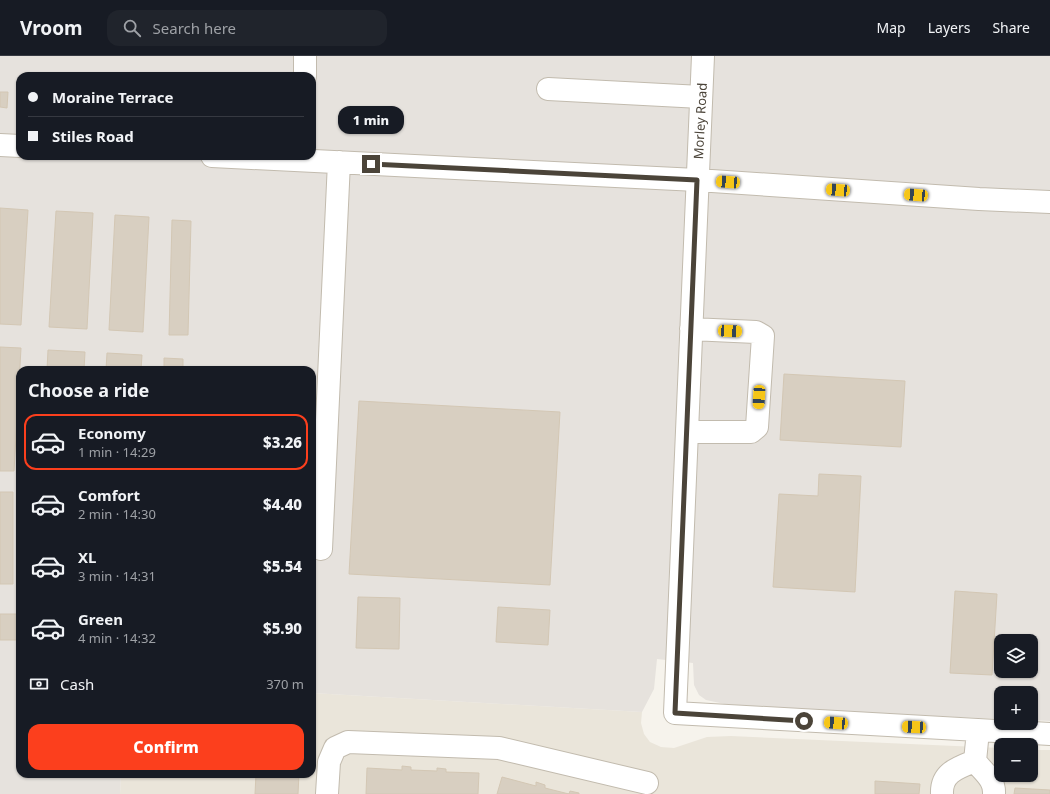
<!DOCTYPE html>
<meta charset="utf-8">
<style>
:root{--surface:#171b24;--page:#20242c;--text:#f1f3f6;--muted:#9ea1a6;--line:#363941;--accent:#fc3f1d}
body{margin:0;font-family:"Noto Sans",sans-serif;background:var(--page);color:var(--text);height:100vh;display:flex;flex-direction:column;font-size:15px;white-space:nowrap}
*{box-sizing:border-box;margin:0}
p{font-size:13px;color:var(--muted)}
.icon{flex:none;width:22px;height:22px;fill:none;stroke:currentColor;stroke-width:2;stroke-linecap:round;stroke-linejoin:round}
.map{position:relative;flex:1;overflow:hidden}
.sheet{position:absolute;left:16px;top:310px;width:300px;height:412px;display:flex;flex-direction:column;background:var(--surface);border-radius:12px;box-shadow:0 1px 3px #0004}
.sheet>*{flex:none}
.banner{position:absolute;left:16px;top:16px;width:300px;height:88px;border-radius:12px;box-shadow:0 1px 3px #0004;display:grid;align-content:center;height:88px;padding:0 12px;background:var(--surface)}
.fabs{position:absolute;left:994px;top:578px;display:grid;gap:8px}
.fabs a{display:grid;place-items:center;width:44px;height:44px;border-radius:8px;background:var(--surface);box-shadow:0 1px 3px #0004;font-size:20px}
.end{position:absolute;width:18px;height:18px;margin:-9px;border:5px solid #4b4439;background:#fff;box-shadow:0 0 0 2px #fff}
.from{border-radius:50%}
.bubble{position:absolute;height:28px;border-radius:12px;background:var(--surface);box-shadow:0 1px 3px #0004;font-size:13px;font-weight:800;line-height:28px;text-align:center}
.car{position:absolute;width:12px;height:24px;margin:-12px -6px;border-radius:5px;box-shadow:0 0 3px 1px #0007;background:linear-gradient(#f5c518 24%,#345 0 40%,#f5c518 0 76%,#345 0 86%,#f5c518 0)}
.banner b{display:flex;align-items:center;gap:14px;height:38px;font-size:15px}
.banner b+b{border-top:1px solid var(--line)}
.banner i{width:10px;height:10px;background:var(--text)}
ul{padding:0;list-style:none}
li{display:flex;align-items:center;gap:12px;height:56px;margin:0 8px 6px;padding:0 4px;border:2px solid transparent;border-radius:12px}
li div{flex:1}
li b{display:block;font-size:15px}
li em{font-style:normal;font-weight:800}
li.on{border-color:var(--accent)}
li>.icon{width:36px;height:36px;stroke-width:1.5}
h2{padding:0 12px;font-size:18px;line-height:48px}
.pay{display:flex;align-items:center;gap:10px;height:44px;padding:0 12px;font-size:15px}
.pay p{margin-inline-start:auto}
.button{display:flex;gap:8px;margin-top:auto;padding:8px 12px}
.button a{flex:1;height:46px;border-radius:12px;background:var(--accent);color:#fff;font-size:16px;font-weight:800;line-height:46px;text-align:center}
header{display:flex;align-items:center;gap:24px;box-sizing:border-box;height:56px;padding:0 20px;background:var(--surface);border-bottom:1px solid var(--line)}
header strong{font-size:19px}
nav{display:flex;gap:22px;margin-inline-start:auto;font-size:14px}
.search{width:280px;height:36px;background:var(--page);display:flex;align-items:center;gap:10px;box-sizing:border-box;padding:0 14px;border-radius:12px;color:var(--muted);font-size:15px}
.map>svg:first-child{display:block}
</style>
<header>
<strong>Vroom</strong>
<div class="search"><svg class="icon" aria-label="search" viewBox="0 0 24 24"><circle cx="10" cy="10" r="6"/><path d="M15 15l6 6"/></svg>Search here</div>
<nav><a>Map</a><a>Layers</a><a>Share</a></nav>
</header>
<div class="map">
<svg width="1050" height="738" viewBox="0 0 1050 738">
<rect width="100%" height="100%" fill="#f6f3ec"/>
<!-- residential -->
<path fill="#eae5da" d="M312,637L642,656L641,667L644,678L650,686L661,691L674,692L707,681L731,680L1001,692V719H1031V694H1050V738H120L121,718H312Z"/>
<!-- industrial -->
<path fill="#e6e2dd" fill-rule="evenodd" d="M0,0H1050V665L1031,664V637H1001V663L784,653L725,648L706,644L699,639L694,629L693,607L657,603L654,633L642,656L312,637V314H20V718H121L120,738H0ZM20,20H312V100H20ZM1001,585H1031V615H1001Z"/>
<!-- building -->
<path fill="#d8cfc1" stroke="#d3c7b4" d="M0,36H8L7,52L0,51Z
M0,152L28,154L21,269L0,268Z
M56,155L93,157L87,273L49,271Z
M115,159L149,161L143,276L109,274Z
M172,164L191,165L188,279H169Z
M0,291L21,292L14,415H0Z
M48,294L85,296L84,314H47Z
M107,297L142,299L141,314H106Z
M164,302L183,303V314H164Z
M784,318L905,325L901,391L780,384Z
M359,345L560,356L550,529L349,518Z
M819,418L861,420L855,536L773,531L779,438L818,440Z
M0,436H13V528H0Z
M955,535L997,538L992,619L950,617Z
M358,541L400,542L399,593L356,592Z
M498,551L550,554L548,589L496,586Z
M0,558H20V584H0Z
M402,710L411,711V714L437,715V712L446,713V716L479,717L478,738H366L367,712L402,714Z
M256,718H299L298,738H255Z
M502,721L536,730V726L545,729V732L569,738H497Z
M875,725L920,728L919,738H875Z
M1015,732L1050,734V738H1014Z
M570,735L579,737V738H569Z"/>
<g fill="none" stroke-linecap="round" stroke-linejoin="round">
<defs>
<path id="minor" d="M703,0L675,657L1050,678
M305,20V0
M548,33L701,41
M0,89L20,90
M212,100L697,124L979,143L1050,146
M687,376H751L757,371L763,280L756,276L691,273
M321,493L339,106
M978,675L975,705C983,716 995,723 994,738
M327,738L329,706L335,692L348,686L499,692L647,727
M942,738C941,717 957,712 975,705"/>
</defs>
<!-- minor casing -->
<use href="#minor" stroke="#c2bbae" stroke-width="24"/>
<!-- minor -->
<use href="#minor" stroke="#fff" stroke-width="22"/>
</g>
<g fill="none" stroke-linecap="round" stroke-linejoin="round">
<!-- route -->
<path stroke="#4b4439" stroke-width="5" d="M371,108L697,124L675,657L804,665"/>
</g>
<g text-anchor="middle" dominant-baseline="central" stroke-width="3" stroke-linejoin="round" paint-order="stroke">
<!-- street labels -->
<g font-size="13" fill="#4b4439" stroke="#fff">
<text transform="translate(700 65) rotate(-87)">Morley Road</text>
</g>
</g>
</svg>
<div class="fabs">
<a><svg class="icon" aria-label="layers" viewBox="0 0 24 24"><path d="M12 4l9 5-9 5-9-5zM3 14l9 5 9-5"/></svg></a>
<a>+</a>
<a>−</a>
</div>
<i class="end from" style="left:804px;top:665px"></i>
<i class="end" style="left:371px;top:108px"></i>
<div class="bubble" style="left:338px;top:50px;width:66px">1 min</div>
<i class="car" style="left:728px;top:126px;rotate:274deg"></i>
<i class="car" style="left:838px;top:134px;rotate:274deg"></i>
<i class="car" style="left:916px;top:139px;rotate:274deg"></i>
<i class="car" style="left:730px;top:275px;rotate:93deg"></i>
<i class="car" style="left:759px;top:341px;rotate:183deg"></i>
<i class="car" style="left:836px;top:667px;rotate:274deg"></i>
<i class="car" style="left:914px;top:671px;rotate:273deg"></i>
<div class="banner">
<b><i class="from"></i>Moraine Terrace</b>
<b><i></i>Stiles Road</b>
</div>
<section class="sheet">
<h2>Choose a ride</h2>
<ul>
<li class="on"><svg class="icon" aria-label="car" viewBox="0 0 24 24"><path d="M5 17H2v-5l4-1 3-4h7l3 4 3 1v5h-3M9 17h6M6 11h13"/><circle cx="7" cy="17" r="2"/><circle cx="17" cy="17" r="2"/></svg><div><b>Economy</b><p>1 min · 14:29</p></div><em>$3.26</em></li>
<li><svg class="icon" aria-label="car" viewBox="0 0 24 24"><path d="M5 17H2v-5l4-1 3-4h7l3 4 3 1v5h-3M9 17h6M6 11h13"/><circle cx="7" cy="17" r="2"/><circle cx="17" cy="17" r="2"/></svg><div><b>Comfort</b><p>2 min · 14:30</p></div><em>$4.40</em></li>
<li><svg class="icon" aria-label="car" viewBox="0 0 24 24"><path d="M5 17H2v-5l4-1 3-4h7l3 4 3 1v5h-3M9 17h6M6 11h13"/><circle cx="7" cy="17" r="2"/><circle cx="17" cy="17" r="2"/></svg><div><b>XL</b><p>3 min · 14:31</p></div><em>$5.54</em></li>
<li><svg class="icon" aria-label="car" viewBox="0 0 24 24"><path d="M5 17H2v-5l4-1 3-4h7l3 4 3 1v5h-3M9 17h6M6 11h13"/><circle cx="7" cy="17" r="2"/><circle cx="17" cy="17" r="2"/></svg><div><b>Green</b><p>4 min · 14:32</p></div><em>$5.90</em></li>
</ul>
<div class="pay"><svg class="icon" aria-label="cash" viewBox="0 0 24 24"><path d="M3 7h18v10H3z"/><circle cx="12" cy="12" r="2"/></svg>Cash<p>370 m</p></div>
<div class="button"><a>Confirm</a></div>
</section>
</div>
